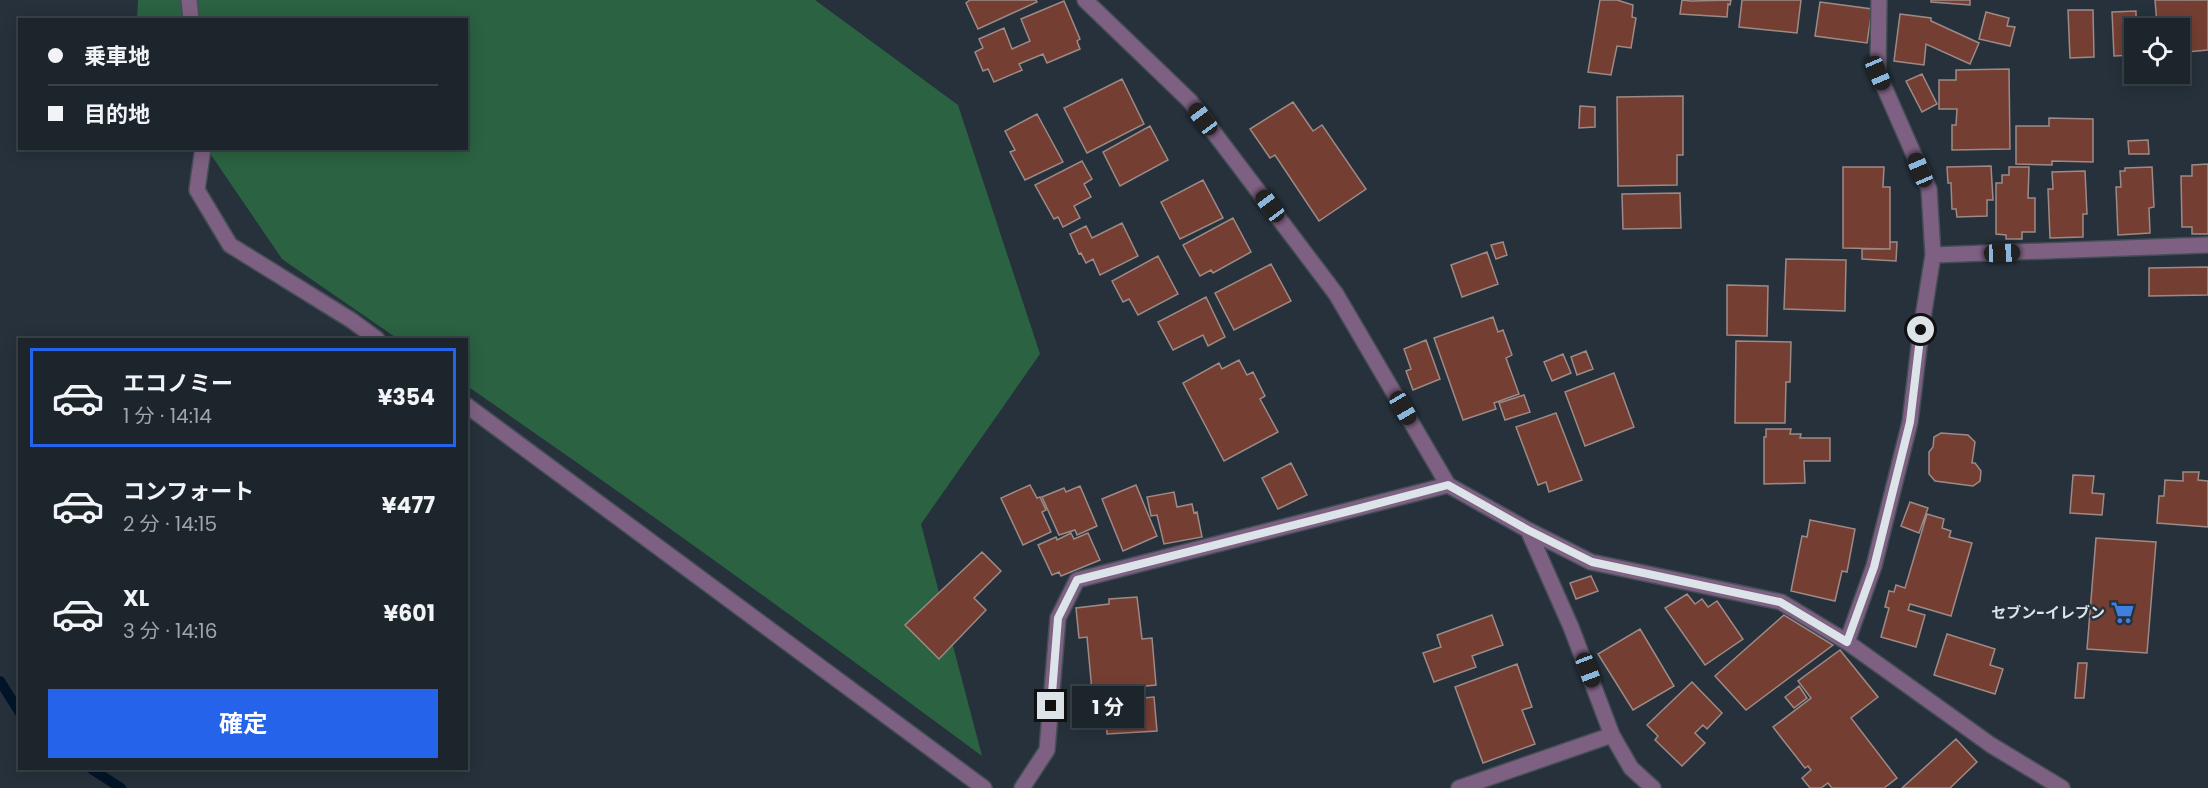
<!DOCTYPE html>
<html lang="ja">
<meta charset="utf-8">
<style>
:root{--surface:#1c252c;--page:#293138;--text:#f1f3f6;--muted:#a0a5a9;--line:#3a4248;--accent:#2563eb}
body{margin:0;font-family:Poppins,"Noto Sans JP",sans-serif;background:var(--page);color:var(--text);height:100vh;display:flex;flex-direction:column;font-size:22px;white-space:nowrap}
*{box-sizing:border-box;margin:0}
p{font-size:20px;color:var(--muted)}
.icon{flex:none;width:33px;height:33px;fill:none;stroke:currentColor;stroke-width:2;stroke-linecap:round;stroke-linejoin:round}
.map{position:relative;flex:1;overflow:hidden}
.details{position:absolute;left:18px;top:338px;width:450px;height:432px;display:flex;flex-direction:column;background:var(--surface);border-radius:0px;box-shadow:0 3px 15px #0003,0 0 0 2px var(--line)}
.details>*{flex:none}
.hud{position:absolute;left:18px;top:18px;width:450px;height:132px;border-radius:0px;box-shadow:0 3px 15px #0003,0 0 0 2px var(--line);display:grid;align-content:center;height:132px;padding:0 30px;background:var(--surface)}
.buttons{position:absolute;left:2124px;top:18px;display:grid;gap:12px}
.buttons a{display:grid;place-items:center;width:66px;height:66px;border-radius:0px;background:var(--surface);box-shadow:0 3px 15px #0003,0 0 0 2px var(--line);font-size:30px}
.end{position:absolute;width:27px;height:27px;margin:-14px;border:8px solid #dce4ea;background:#111;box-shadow:0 0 0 3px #111}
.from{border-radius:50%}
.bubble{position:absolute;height:42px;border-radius:0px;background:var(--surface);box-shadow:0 3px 15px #0003,0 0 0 2px var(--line);font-size:20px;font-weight:700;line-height:42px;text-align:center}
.car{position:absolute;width:18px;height:36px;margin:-18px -9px;border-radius:8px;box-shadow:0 0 4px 2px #0007;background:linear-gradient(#222 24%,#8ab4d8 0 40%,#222 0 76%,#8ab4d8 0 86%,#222 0)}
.hud b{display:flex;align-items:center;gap:21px;height:57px;font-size:22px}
.hud b+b{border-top:2px solid var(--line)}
.hud i{width:15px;height:15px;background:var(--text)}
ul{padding:10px 0 0;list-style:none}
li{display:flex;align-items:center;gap:18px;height:99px;margin:0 12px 9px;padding:0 18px;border:3px solid transparent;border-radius:0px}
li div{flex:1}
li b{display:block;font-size:22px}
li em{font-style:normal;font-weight:700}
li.selected{border-color:var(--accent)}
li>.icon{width:54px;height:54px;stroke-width:1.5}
.button{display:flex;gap:12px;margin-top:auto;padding:12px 30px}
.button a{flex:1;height:69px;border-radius:0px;background:var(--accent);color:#fff;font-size:24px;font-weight:700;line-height:69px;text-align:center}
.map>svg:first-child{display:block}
</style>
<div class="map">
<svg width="2208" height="788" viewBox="0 0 2208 788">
<rect width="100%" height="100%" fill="#26313b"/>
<!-- forest -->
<path fill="#2b6242" d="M138,0H815L958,105L1040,354L921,524L982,756C812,630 641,506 467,386L466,339H398L282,259L207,149L466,148V20H137Z"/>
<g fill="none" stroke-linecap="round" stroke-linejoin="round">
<!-- stream -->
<path stroke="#021528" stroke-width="10" d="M0,681L20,713
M90,768L121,788"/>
</g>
<!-- building -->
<path fill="#753e33" stroke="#9d8a86" stroke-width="1.5" d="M970,0H1036L1037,2L978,29L966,3Z
M1600,0H1617L1633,5L1632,17L1636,18L1631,48L1617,46L1611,75L1588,72Z
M1682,0L1691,1L1731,0L1730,5L1728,4L1727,17L1680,14Z
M1742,0H1801L1797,33L1739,27Z
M1931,0H1970V5L1931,2Z
M2155,0H2208V50L2187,52L2186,36H2180V28H2165V23L2157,24Z
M1064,1L1080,39L1077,41L1080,49L1047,63L1043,54L1019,64L1022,70L994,82L988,69L983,71L975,52L983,48L979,39L1004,28L1012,49L1030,41L1021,19Z
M1820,2L1872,9L1867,43L1815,36Z
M2068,10H2093L2094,57L2070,58Z
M2136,11V22H2141V28H2134V55L2114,56L2112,12Z
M1986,12L2009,18L2007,26L2015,27L2010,46L1979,39Z
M1900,14L1931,18V21L1979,43L1970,64L1926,44L1924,65L1894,61Z
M2009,69L2010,149L1952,150V125H1956L1957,109H1939V80H1956V70Z
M1922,74L1937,104L1922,112L1906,81Z
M1122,79L1144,124L1087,153L1064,108Z
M1683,96V155H1677V185L1618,186L1617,97Z
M1293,102L1313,131L1322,125L1366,189L1319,221L1275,155L1270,158L1250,129Z
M1580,106L1595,107V127L1579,128Z
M1037,114L1063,162L1025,180L1010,152L1015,150L1005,131Z
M2049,118L2093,119V162L2052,161V165L2016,164V126H2049Z
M1150,126L1168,160L1120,186L1103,152Z
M2148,140L2149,154H2129L2128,141Z
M1082,161L1092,179L1084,184L1091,197L1074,206L1080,218L1063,227L1058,217L1054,219L1035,185Z
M2208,164V234H2192V227H2182L2181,176H2192V165Z
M1991,166L1993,200H1987V216L1957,217L1956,209H1952L1951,183H1948L1947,167Z
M1843,167H1884L1883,187H1890V249L1843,248Z
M2009,167H2029L2028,198H2035V232H2022V239H2006V235L1996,234V183H2002V175H2009Z
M2152,167L2154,207L2149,208L2150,233L2118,235L2116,187H2121L2120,171H2125V168Z
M2085,171L2087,214H2083V237L2050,238L2048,189H2053L2052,172Z
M1203,180L1223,218L1180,239L1161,202Z
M1680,193L1681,228L1623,229L1622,194Z
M1233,218L1251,252L1213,273L1211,270L1200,276L1183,245Z
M1122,223L1138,256L1100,275L1093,259L1086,263L1081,253L1079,254L1070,234L1086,226L1092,238Z
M1503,242L1507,255L1496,259L1491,245Z
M1890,242H1897L1896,261L1862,259V249H1890Z
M1487,252L1498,284L1462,297L1451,265Z
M1158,256L1178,294L1138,315L1129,299L1123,302L1112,281Z
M1786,259L1846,260L1845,311L1784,309Z
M1271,264L1291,301L1234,330L1215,293Z
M2208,267V295L2149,296V268Z
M1727,285L1768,286L1767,336L1727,335Z
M1206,297L1225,337L1208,346L1203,335L1173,350L1158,322Z
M1493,317L1498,332L1503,330L1512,355L1506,358L1519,394L1494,403L1496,409L1463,420L1434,338Z
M1426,340L1440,379L1413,390L1406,371L1411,369L1404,349Z
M1736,341L1791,342L1790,382H1786L1785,423H1735Z
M1586,351L1593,369L1577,375L1571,357Z
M1563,354L1571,373L1552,381L1544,362Z
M1239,360L1247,375L1253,372L1265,396L1260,399L1278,432L1224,461L1183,383L1219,363L1222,369Z
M1614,373L1634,427L1585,446L1565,392Z
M1524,395L1530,412L1505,420L1499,403Z
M1556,413L1582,480L1549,492L1546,482L1538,485L1516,427Z
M1766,429H1791L1790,434H1801L1800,438H1830V461H1804L1805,483L1764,484V437H1766Z
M1941,433L1968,435L1975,442L1972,463H1975L1981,471L1980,481L1973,486L1935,481L1929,474V452L1933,447L1934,437Z
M1291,463L1307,495L1278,509L1262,478Z
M2183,472H2199L2198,480L2208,481V527L2157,523L2159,496H2164L2165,480L2183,481Z
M2073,475L2094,476L2092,493L2104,494L2102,515L2070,513Z
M1030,485L1037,498L1040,497L1046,510L1042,512L1051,532L1023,545L1001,498Z
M1136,485L1157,536L1123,551L1102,499Z
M1080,486L1097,526L1077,535L1075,530L1059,535L1042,497L1064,488L1066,492Z
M1174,492L1177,507L1192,504L1194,513L1197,512L1202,537L1164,544L1157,515L1151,516L1147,497Z
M1910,502L1928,508L1919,533L1901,526Z
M1927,514L1944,519L1942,528L1951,531L1949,537L1972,543L1951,616L1910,604L1908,610L1925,615L1916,647L1881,637L1889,608L1885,607L1889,591L1894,592L1896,585L1905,588Z
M1810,520L1855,529L1847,572L1842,571L1835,601L1791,591L1802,536L1807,537Z
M1071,533L1074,539L1088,533L1100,560L1061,576L1059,572L1052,575L1038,545L1056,537L1057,540Z
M2096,538L2156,542L2147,653L2087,649Z
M982,552L1001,571L974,598L986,610L939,659L905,625Z
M1591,576L1598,591L1576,599L1570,583Z
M1687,594L1695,604L1702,599L1708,607L1717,601L1743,639L1705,665L1665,608Z
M1137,597L1142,639L1152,638L1156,685L1092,691L1087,637L1079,638L1076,608L1109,604V599Z
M1492,615L1503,645L1472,656L1476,667L1434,682L1423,653L1441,647L1437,635Z
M1784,615L1833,645L1746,710L1715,676Z
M1640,629L1674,686L1633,710L1598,654Z
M1947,634L1995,649L1990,665L2003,669L1995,694L1934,675Z
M1840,650L1878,697L1851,718L1897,778L1884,788H1832L1828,783L1821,788H1810L1802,778L1811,770L1808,766L1805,768L1773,727L1811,698L1798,681Z
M2078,663H2087L2084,698H2075Z
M1517,664L1532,707L1522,710L1535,744L1483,763L1455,687Z
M1692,682L1722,713L1707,729L1703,725L1695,733L1705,743L1682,766L1655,740L1658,736L1647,725Z
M1799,686L1807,698L1794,708L1785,697Z
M1154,697L1157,731L1107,734L1105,701Z
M1956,739L1977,762L1950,788H1902Z"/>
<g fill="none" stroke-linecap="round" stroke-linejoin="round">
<defs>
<path id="minor" d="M189,0L191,20
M1085,0L1190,101L1336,294L1448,485L1528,530L1591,562L1781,602L1847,642L1991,745L2062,788
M203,148L197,190L230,245L351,320L377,339
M1933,255L2208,245
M466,405L984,788
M1528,530L1571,627L1612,735L1631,768L1653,788
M1847,642L1874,566L1910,422L1921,330L1933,255L1929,189L1878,73L1879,0
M1022,788L1047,750L1058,618L1077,580L1448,485
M1459,788L1612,735"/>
</defs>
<!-- minor casing -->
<use href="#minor" stroke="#434e57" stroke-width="18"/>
<!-- minor -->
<use href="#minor" stroke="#7e6082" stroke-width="15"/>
</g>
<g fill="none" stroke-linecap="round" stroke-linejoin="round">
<!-- route -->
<path stroke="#dce4ea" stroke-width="8" d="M1051,706L1058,618L1077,580L1361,508L1448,485L1528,530L1592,562L1780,602L1847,642L1874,567L1910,422L1921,330"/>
</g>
<!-- icons -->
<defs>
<symbol id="supermarket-bare" viewBox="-9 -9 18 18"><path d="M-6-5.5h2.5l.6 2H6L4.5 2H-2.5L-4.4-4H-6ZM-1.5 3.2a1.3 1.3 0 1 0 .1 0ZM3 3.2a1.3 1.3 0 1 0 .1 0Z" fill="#3f7fe0" stroke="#26313b" stroke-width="2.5" paint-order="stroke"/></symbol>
</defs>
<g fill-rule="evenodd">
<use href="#supermarket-bare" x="2106" y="596" width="33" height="33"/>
</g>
<g text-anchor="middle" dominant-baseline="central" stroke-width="4.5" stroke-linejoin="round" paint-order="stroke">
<!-- poi labels -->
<g font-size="15" font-weight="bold" fill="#dce4ea" stroke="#26313b" text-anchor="end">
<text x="2105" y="612">セブン-イレブン</text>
</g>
</g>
</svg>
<div class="buttons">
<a><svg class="icon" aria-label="locate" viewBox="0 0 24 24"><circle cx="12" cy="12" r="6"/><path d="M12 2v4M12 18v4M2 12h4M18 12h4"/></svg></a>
</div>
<i class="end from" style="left:1921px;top:330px"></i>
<i class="end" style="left:1051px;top:706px"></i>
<div class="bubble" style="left:1072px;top:686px;width:72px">1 分</div>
<i class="car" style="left:1878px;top:73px;rotate:157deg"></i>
<i class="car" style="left:1203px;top:119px;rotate:323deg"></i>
<i class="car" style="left:1920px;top:170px;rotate:337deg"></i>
<i class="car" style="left:1270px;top:206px;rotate:323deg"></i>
<i class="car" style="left:2002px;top:253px;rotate:88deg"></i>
<i class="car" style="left:1403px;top:408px;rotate:150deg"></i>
<i class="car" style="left:1588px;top:670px;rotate:159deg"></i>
<div class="hud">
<b><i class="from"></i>乗車地</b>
<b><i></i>目的地</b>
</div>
<section class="details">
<ul>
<li class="selected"><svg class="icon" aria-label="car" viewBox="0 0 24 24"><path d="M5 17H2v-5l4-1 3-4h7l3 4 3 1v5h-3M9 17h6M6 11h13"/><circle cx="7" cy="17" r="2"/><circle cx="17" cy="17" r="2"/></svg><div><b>エコノミー</b><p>1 分 · 14:14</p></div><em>¥354</em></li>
<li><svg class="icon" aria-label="car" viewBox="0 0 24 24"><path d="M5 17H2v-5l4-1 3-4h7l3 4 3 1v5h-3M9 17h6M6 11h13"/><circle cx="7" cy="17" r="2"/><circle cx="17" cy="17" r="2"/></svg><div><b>コンフォート</b><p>2 分 · 14:15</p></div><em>¥477</em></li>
<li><svg class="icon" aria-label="car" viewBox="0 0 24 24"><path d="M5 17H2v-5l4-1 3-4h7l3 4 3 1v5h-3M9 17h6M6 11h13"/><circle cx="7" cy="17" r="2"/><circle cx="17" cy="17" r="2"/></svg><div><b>XL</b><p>3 分 · 14:16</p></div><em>¥601</em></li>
</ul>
<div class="button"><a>確定</a></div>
</section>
</div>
